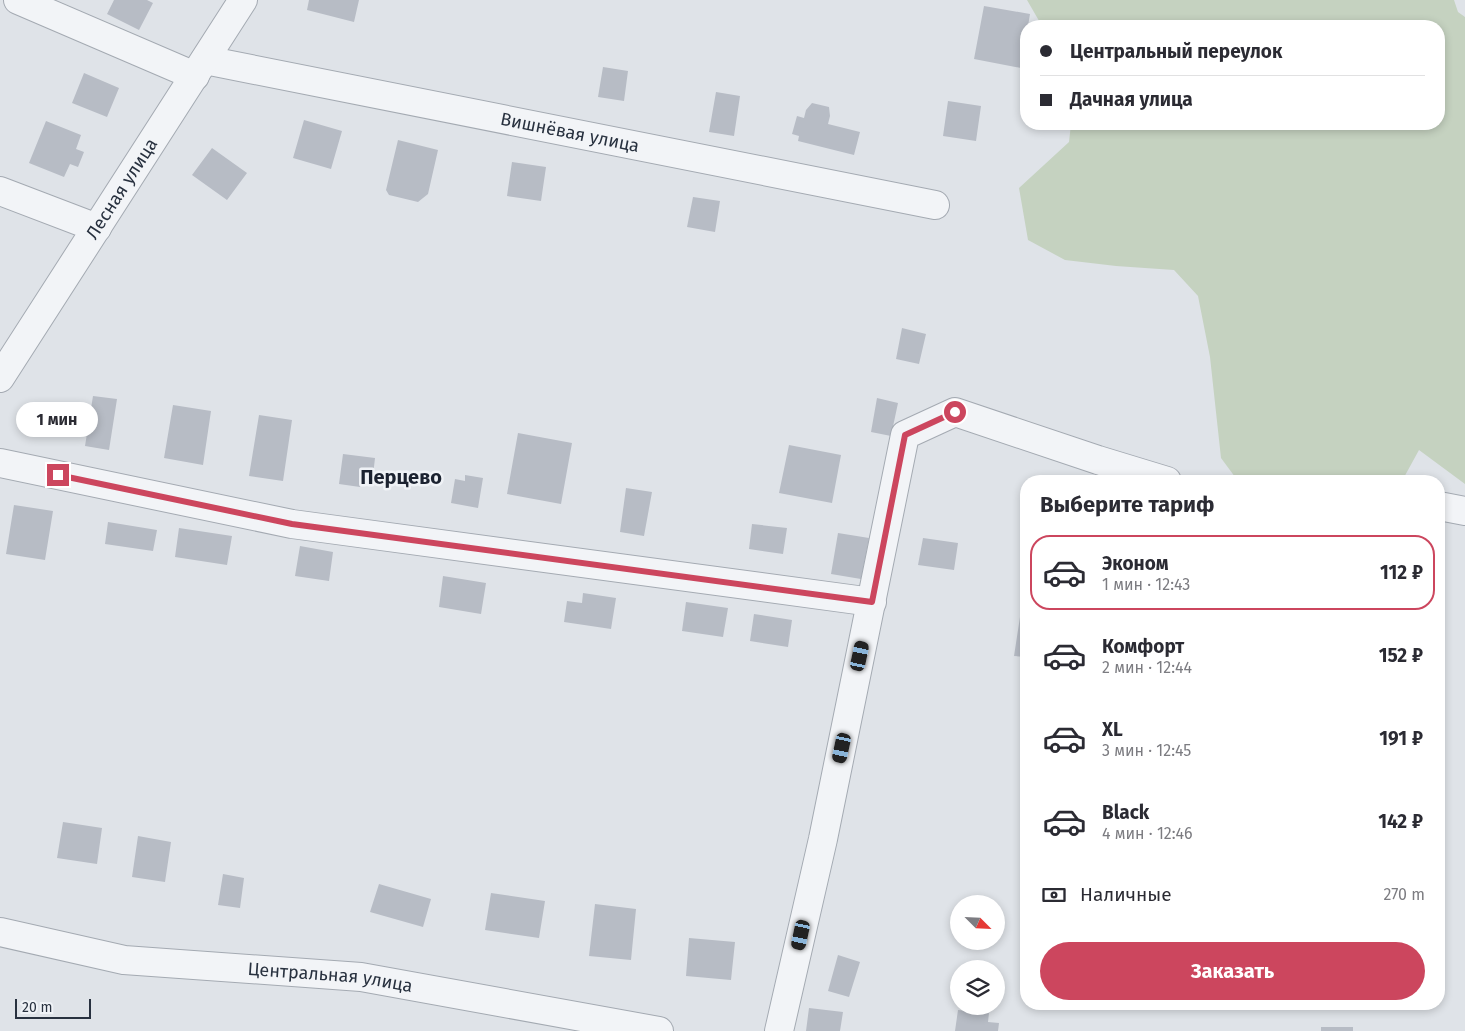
<!DOCTYPE html>
<html lang="ru">
<meta charset="utf-8">
<style>
:root{--surface:#fff;--page:#f7f7f7;--text:#2b2b33;--muted:#7c7c81;--line:#e1e1e2;--accent:#cc465e}
body{margin:0;font-family:"Fira Sans",sans-serif;background:var(--page);color:var(--text);height:100vh;display:flex;flex-direction:column;font-size:19px;white-space:nowrap}
*{box-sizing:border-box;margin:0}
p{font-size:16px;color:var(--muted)}
.icon{flex:none;width:28px;height:28px;fill:none;stroke:currentColor;stroke-width:2;stroke-linecap:round;stroke-linejoin:round}
.map{position:relative;flex:1;overflow:hidden}
.drawer{position:absolute;left:1020px;top:475px;width:425px;height:535px;display:flex;flex-direction:column;background:var(--surface);border-radius:20px;box-shadow:0 2px 8px #0003}
.drawer>*{flex:none}
.banner{position:absolute;left:1020px;top:20px;width:425px;height:110px;border-radius:20px;box-shadow:0 2px 8px #0003;display:grid;align-content:center;height:110px;padding:0 20px;background:var(--surface)}
.needle{width:32px;rotate:114deg}
.buttons{position:absolute;left:950px;top:895px;display:grid;gap:10px}
.buttons a{display:grid;place-items:center;width:55px;height:55px;border-radius:50%;background:var(--surface);box-shadow:0 2px 8px #0003;font-size:25px}
.scale{position:absolute;left:15px;bottom:12px;width:76px;box-sizing:border-box;padding-left:5px;border:2px solid #28313f;border-top:0;font-size:14px;line-height:18px;white-space:nowrap;color:#28313f;-webkit-text-stroke:4px #eff2f6;paint-order:stroke}
.end{position:absolute;width:22px;height:22px;margin:-11px;border:6px solid #cc465e;background:#fff;box-shadow:0 0 0 2px #fff}
.from{border-radius:50%}
.bubble{position:absolute;height:35px;border-radius:18px;background:var(--surface);box-shadow:0 2px 8px #0003;font-size:16px;font-weight:700;line-height:35px;text-align:center}
.car{position:absolute;width:15px;height:30px;margin:-15px -8px;border-radius:6px;box-shadow:0 0 4px 1px #0007;background:linear-gradient(#222 24%,#8ab4d8 0 40%,#222 0 76%,#8ab4d8 0 86%,#222 0)}
.banner b{display:flex;align-items:center;gap:18px;height:48px;font-size:19px}
.banner b+b{border-top:1px solid var(--line)}
.banner i{width:12px;height:12px;background:var(--text)}
ul{padding:0;list-style:none}
li{display:flex;align-items:center;gap:15px;height:75px;margin:0 10px 8px;padding:0 10px;border:2px solid transparent;border-radius:20px}
li div{flex:1}
li b{display:block;font-size:19px}
li em{font-style:normal;font-weight:700}
li.active{border-color:var(--accent)}
li>.icon{width:45px;height:45px;stroke-width:1.5}
h2{padding:0 20px;font-size:22px;line-height:60px}
.pay{display:flex;align-items:center;gap:12px;height:55px;padding:0 20px;font-size:19px}
.pay p{margin-inline-start:auto}
.cta{display:flex;gap:10px;margin-top:auto;padding:10px 20px}
.cta a{flex:1;height:58px;border-radius:30px;background:var(--accent);color:#fff;font-size:20px;font-weight:700;line-height:58px;text-align:center}
.map>svg:first-child{display:block}
</style>
<div class="map">
<svg width="1465" height="1031" viewBox="0 0 1465 1031">
<rect width="100%" height="100%" fill="#dfe3e8"/>
<!-- green -->
<path fill="#c5d2c0" d="M1027,0H1454L1458,12L1465,17V484L1419,450L1402,481H1238L1221,458L1210,357L1198,296L1174,270L1116,266L1065,260L1028,240L1019,188L1069,142L1071,124H1439V26H1042Z"/>
<!-- building -->
<path fill="#b7bcc5" d="M114,0H147L153,3L139,30L107,14Z
M309,0H359L354,22L307,10Z
M984,6L1030,14L1028,26H1026L1023,48L1026,49V69L974,59Z
M603,67L628,71L624,101L598,97Z
M84,73L119,88L107,117L72,103Z
M716,92L740,96L734,136L709,132Z
M948,101L981,106L976,141L943,136Z
M812,103L829,107L830,116L828,124L860,132L854,155L798,141L799,136L792,134L797,116L804,118L806,110Z
M304,120L342,131L331,169L293,158Z
M46,121L81,135L76,149L84,152L78,167L70,164L64,177L29,163Z
M398,140L438,150L428,194L418,202L389,195L386,190Z
M212,148L247,173L227,200L192,175Z
M512,162L546,167L541,201L507,196Z
M693,197L720,201L715,232L687,227Z
M902,328L926,334L919,364L896,359Z
M93,396L117,399L109,450L85,446Z
M877,398L898,403L891,436L871,432Z
M173,405L211,411L203,465L164,458Z
M259,415L292,420L283,481L249,476Z
M518,433L572,443L561,504L507,494Z
M789,445L841,455L832,503L779,493Z
M343,454L375,458L372,484L361,483L360,487L339,484Z
M465,475L483,478L478,508L451,503L455,479L465,481Z
M626,488L652,492L644,536L620,532Z
M14,505L53,511L45,560L6,554Z
M108,522L157,530L153,551L105,544Z
M752,524L787,528L783,554L749,549Z
M179,528L232,536L227,565L175,557Z
M838,533L869,538L861,579L831,574Z
M923,538L958,543L954,570L918,565Z
M300,546L333,552L329,581L295,576Z
M443,576L486,583L481,614L439,607Z
M583,593L616,598L611,629L564,622L567,601L582,603Z
M686,602L728,608L723,637L682,631Z
M754,614L792,620L788,647L750,641Z
M1020,617L1026,618V657L1014,656Z
M63,822L102,828L97,864L57,858Z
M138,836L171,842L165,882L132,877Z
M223,874L244,878L240,908L218,905Z
M379,884L431,899L423,927L370,912Z
M491,893L545,901L539,938L485,930Z
M595,904L636,909L631,960L589,956Z
M689,938L735,942L731,980L686,976Z
M838,955L860,962L849,997L828,991Z
M809,1008L843,1012L840,1031H806Z
M958,1010L989,1013L988,1022L999,1023L998,1031H955Z
M1321,1027H1353V1031H1321Z"/>
<g fill="none" stroke-linecap="round" stroke-linejoin="round">
<defs>
<g id="street">
<path d="M18,0L195,76"/>
<path id="s1" d="M205,60L935,205"/>
<path d="M0,191L97,228"/>
<path id="s2" d="M0,378L243,0"/>
<path d="M0,463L292,524L872,602"/>
<path d="M1439,506L1465,511"/>
<path id="s3" d="M0,932L124,960L361,977L659,1031"/>
<path d="M779,1031L823,839L905,435L955,412L1098,460L1167,481"/>
</g>
</defs>
<!-- street casing -->
<use href="#street" stroke="#a4aab2" stroke-width="30"/>
<!-- street -->
<use href="#street" stroke="#f2f4f7" stroke-width="28"/>
</g>
<g fill="none" stroke-linecap="round" stroke-linejoin="round">
<!-- route -->
<path stroke="#cc465e" stroke-width="6" d="M58,475L292,524L872,602L905,435L955,412"/>
</g>
<g text-anchor="middle" dominant-baseline="central" stroke-width="5" stroke-linejoin="round" paint-order="stroke">
<!-- street labels -->
<g font-size="18" fill="#28313f" stroke="#eff2f6">
<text stroke="none"><textPath href="#s1" startOffset="372">Вишнёвая улица</textPath></text>
<text stroke="none"><textPath href="#s2" startOffset="225">Лесная улица</textPath></text>
<text stroke="none"><textPath href="#s3" startOffset="334">Центральная улица</textPath></text>
</g>
<!-- quarter labels -->
<g font-size="20" font-weight="bold" fill="#1b2230" stroke="#eff2f6">
<text x="401" y="477">Перцево</text>
</g>
</g>
</svg>
<div class="buttons">
<a><svg class="needle" viewBox="-14 -14 28 28"><path d="M0-13l5 13h-10z" fill="#e53935"/><path d="M0 13l5-13h-10z" fill="#7c7c81"/></svg></a>
<a><svg class="icon" aria-label="layers" viewBox="0 0 24 24"><path d="M12 4l9 5-9 5-9-5zM3 14l9 5 9-5"/></svg></a>
</div>
<div class="scale">20 m</div>
<i class="end from" style="left:955px;top:412px"></i>
<i class="end" style="left:58px;top:475px"></i>
<div class="bubble" style="left:16px;top:402px;width:82px">1 мин</div>
<i class="car" style="left:860px;top:656px;rotate:12deg"></i>
<i class="car" style="left:842px;top:748px;rotate:192deg"></i>
<i class="car" style="left:801px;top:935px;rotate:192deg"></i>
<div class="banner">
<b><i class="from"></i>Центральный переулок</b>
<b><i></i>Дачная улица</b>
</div>
<section class="drawer">
<h2>Выберите тариф</h2>
<ul>
<li class="active"><svg class="icon" aria-label="car" viewBox="0 0 24 24"><path d="M5 17H2v-5l4-1 3-4h7l3 4 3 1v5h-3M9 17h6M6 11h13"/><circle cx="7" cy="17" r="2"/><circle cx="17" cy="17" r="2"/></svg><div><b>Эконом</b><p>1 мин · 12:43</p></div><em>112 ₽</em></li>
<li><svg class="icon" aria-label="car" viewBox="0 0 24 24"><path d="M5 17H2v-5l4-1 3-4h7l3 4 3 1v5h-3M9 17h6M6 11h13"/><circle cx="7" cy="17" r="2"/><circle cx="17" cy="17" r="2"/></svg><div><b>Комфорт</b><p>2 мин · 12:44</p></div><em>152 ₽</em></li>
<li><svg class="icon" aria-label="car" viewBox="0 0 24 24"><path d="M5 17H2v-5l4-1 3-4h7l3 4 3 1v5h-3M9 17h6M6 11h13"/><circle cx="7" cy="17" r="2"/><circle cx="17" cy="17" r="2"/></svg><div><b>XL</b><p>3 мин · 12:45</p></div><em>191 ₽</em></li>
<li><svg class="icon" aria-label="car" viewBox="0 0 24 24"><path d="M5 17H2v-5l4-1 3-4h7l3 4 3 1v5h-3M9 17h6M6 11h13"/><circle cx="7" cy="17" r="2"/><circle cx="17" cy="17" r="2"/></svg><div><b>Black</b><p>4 мин · 12:46</p></div><em>142 ₽</em></li>
</ul>
<div class="pay"><svg class="icon" aria-label="cash" viewBox="0 0 24 24"><path d="M3 7h18v10H3z"/><circle cx="12" cy="12" r="2"/></svg>Наличные<p>270 m</p></div>
<div class="cta"><a>Заказать</a></div>
</section>
</div>
